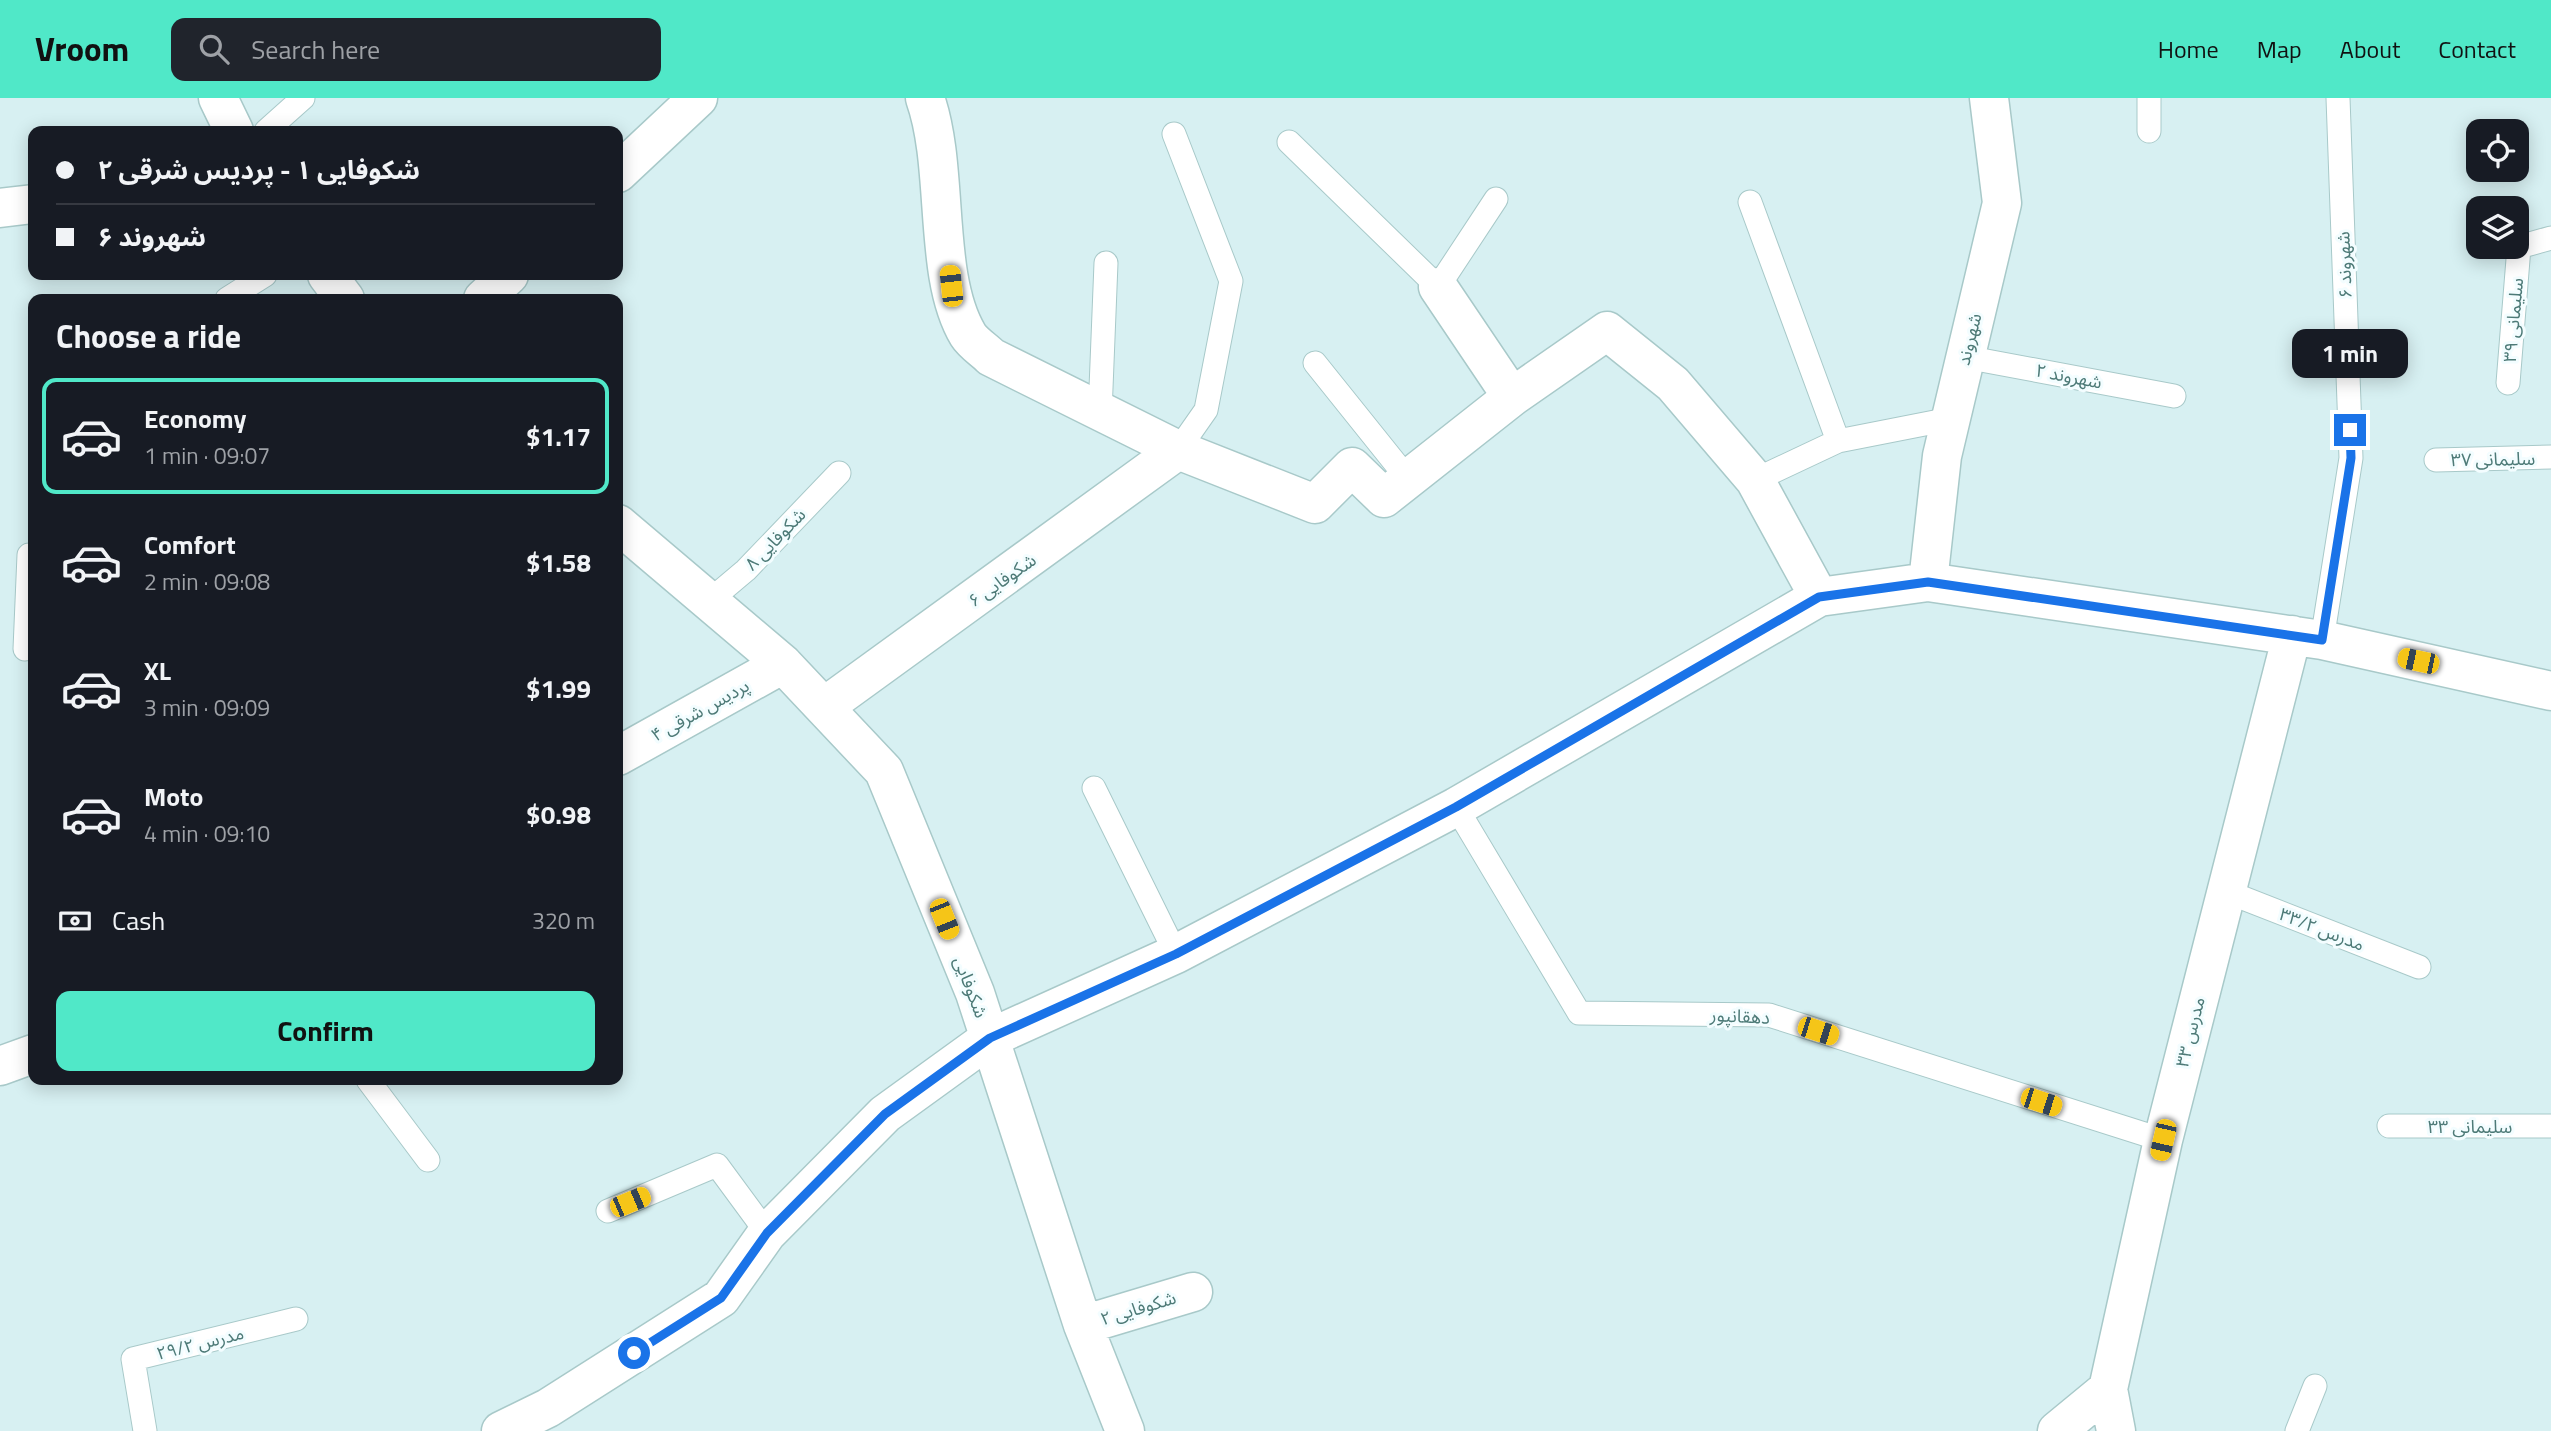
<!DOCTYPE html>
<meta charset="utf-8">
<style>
:root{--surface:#171b24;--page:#20242c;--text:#f1f3f6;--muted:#9ea1a6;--line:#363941;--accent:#50e8c8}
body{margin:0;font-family:"Titillium Web","Noto Sans Arabic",sans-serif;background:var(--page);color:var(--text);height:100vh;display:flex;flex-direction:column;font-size:26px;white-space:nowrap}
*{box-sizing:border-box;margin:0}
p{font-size:23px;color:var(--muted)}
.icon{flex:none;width:38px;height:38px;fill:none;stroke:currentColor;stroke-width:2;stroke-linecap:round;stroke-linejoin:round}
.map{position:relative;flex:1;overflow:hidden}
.panel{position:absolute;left:28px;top:196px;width:595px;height:791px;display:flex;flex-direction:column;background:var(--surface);border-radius:14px;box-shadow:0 4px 18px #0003}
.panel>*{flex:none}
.guide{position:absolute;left:28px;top:28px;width:595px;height:154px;border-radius:14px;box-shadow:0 4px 18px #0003;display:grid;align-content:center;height:154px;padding:0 28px;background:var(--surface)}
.tools{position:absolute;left:2466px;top:21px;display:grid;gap:14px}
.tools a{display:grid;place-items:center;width:63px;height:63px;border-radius:14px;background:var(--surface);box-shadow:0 4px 18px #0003;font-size:35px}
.end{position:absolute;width:32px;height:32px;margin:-16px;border:9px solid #1a73e8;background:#fff;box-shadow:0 0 0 4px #fff}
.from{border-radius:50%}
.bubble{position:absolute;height:49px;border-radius:14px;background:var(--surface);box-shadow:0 4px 18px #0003;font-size:23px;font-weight:700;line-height:49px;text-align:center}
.car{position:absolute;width:21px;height:42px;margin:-21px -10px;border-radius:9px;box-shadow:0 0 5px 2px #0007;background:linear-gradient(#f5c518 24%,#345 0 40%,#f5c518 0 76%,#345 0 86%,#f5c518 0)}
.guide b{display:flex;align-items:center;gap:24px;height:66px;font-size:26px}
.guide b+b{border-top:2px solid var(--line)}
.guide i{width:18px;height:18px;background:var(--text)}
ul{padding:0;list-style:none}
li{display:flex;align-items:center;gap:21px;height:116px;margin:0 14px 10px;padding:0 14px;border:4px solid transparent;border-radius:14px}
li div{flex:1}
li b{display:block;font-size:26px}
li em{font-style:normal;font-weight:700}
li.current{border-color:var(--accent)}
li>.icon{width:63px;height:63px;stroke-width:1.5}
h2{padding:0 28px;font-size:32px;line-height:84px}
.pay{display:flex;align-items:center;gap:18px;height:77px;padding:0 28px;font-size:26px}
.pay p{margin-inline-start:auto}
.action{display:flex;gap:14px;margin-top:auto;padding:14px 28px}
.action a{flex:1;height:80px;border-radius:14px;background:var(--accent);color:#111;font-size:28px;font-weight:700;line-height:80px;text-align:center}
header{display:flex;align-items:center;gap:42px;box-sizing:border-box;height:98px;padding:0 35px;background:var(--accent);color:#111}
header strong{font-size:33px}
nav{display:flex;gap:38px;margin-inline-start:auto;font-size:24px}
.search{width:490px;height:63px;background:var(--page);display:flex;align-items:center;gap:18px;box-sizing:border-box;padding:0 24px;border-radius:14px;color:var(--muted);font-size:26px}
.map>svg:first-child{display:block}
</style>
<header>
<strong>Vroom</strong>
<div class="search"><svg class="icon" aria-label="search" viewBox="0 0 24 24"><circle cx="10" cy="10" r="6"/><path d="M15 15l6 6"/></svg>Search here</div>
<nav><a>Home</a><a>Map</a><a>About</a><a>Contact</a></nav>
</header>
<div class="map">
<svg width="2551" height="1333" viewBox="0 0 2551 1333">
<rect width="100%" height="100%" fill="#ecfafd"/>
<!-- residential -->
<path fill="#d7f0f2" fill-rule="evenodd" d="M0,0H2551V1333H0ZM33,33H618V177H33ZM2478,33H2516V72H2478ZM2478,110H2516V149H2478ZM33,201H618V982H33Z"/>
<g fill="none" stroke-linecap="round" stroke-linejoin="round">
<defs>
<path id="lane" d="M2149,0V33
M266,33L303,0
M1174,36L1231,183L1206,312L1178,352
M1289,44L1438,189L1496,101
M1750,104L1838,343
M227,201L265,177
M1965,259L2174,298
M1315,265L1408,381
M2508,285L2519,149L2551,140
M1100,315L1106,165
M2436,362L2551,359
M1755,382L1838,343L1950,321
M708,504L746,472L839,375
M2322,542L2351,360L2338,0
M25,551L29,457H33
M1094,690L1176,856
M1456,709L1579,915L1769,917L2163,1042
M2225,793L2419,869
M368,982L428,1062
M2389,1028H2551
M608,1113L717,1067L767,1135
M145,1333L133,1261L296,1221
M2297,1333L2315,1288"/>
<path id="street" d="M218,0L234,33
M925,0C950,70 932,177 968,237C973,245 984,252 991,259L1178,352L1315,406L1352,369L1384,400L1512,299L1607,233L1673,286L1755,382L1819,499
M618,75L698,0
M0,110L33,106
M327,177L345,201
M1438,189L1512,299
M483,201L509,177
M618,426L783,566L884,673L975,895L1083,1227L1125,1333
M1928,484L1942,358L2002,105L1989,0
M824,609L1178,352
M618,658L783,566
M0,968L33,956
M1083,1227L1193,1194
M501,1333L548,1310L721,1200L767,1135L885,1016L990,940L1176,856L1456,709L1819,499L1928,484L2322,542L2551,593
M2057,1333L2108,1291
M2116,1333L2108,1291L2163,1042L2292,537"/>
</defs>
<!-- lane casing -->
<use href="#lane" stroke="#a8c9c9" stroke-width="25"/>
<!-- street casing -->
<use href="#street" stroke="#a8c9c9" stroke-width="41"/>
<!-- lane -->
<use href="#lane" stroke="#fff" stroke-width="23"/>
<!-- street -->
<use href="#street" stroke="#fff" stroke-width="38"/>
</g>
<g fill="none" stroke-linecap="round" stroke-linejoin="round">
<!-- route -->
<path stroke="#1a73e8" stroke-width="9" d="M634,1255L721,1200L767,1135L885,1016L990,940L1176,856L1456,709L1819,499L1928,484L2322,542L2351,360L2350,332"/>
</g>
<g text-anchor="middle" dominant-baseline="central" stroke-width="6" stroke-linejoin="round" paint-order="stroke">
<!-- street labels -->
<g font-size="18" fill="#4d7a77" stroke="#f3fdff">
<text transform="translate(2344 167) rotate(-92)">شهروند ۶</text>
<text transform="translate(2513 222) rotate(-85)">سلیمانی ۳۹</text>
<text transform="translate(1969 241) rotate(-76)">شهروند</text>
<text transform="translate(2069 278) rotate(11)">شهروند ۲</text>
<text transform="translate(2493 361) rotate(-1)">سلیمانی ۳۷</text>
<text transform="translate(775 441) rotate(-46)">شکوفایی ۸</text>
<text transform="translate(1002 482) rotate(-35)">شکوفایی ۶</text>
<text transform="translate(700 612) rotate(-29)">پردیس شرقی ۴</text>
<text transform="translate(2322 831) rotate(21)">مدرس ۳۳/۲</text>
<text transform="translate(971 889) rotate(69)">شکوفایی</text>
<text transform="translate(1740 918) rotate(3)">دهقانپور</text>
<text transform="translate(2190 934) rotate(-76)">مدرس ۳۳</text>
<text x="2470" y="1028">سلیمانی ۳۳</text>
<text transform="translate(1138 1210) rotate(-17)">شکوفایی ۲</text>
<text transform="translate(200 1245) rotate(-14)">مدرس ۲۹/۲</text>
</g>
</g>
</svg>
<div class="tools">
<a><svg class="icon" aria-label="locate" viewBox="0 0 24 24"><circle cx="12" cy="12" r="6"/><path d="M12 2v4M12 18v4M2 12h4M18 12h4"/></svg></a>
<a><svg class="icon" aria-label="layers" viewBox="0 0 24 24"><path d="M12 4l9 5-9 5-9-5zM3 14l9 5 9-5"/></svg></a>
</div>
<i class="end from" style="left:634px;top:1255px"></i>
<i class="end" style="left:2350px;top:332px"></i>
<div class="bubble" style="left:2292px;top:231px;width:116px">1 min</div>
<i class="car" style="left:951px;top:188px;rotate:354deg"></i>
<i class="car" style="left:2418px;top:563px;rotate:282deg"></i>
<i class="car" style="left:944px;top:821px;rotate:158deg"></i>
<i class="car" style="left:1818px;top:933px;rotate:108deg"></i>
<i class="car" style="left:2041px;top:1004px;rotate:108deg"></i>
<i class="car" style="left:2163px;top:1042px;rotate:193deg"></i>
<i class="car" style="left:630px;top:1104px;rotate:67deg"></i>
<div class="guide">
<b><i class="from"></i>شکوفایی ۱ - پردیس شرقی ۲</b>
<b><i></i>شهروند ۶</b>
</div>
<section class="panel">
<h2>Choose a ride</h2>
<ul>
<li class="current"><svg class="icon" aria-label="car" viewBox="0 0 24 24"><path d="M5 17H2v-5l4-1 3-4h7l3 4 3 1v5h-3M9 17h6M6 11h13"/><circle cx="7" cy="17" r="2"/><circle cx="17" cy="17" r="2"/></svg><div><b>Economy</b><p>1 min · 09:07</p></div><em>$1.17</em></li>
<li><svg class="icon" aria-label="car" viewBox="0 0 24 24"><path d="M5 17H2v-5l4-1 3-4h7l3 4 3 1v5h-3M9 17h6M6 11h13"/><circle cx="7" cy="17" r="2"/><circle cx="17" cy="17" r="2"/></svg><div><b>Comfort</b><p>2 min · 09:08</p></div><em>$1.58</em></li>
<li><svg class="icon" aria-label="car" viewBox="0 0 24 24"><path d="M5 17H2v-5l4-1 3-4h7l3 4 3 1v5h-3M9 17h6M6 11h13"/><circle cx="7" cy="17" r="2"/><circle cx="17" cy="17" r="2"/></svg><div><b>XL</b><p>3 min · 09:09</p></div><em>$1.99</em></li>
<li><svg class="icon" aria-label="car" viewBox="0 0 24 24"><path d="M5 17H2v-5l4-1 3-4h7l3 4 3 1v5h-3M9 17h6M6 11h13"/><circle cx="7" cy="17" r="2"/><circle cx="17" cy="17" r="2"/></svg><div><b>Moto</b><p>4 min · 09:10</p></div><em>$0.98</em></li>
</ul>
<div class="pay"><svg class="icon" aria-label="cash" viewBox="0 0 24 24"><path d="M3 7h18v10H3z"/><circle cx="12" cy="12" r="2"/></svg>Cash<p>320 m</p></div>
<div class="action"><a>Confirm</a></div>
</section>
</div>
